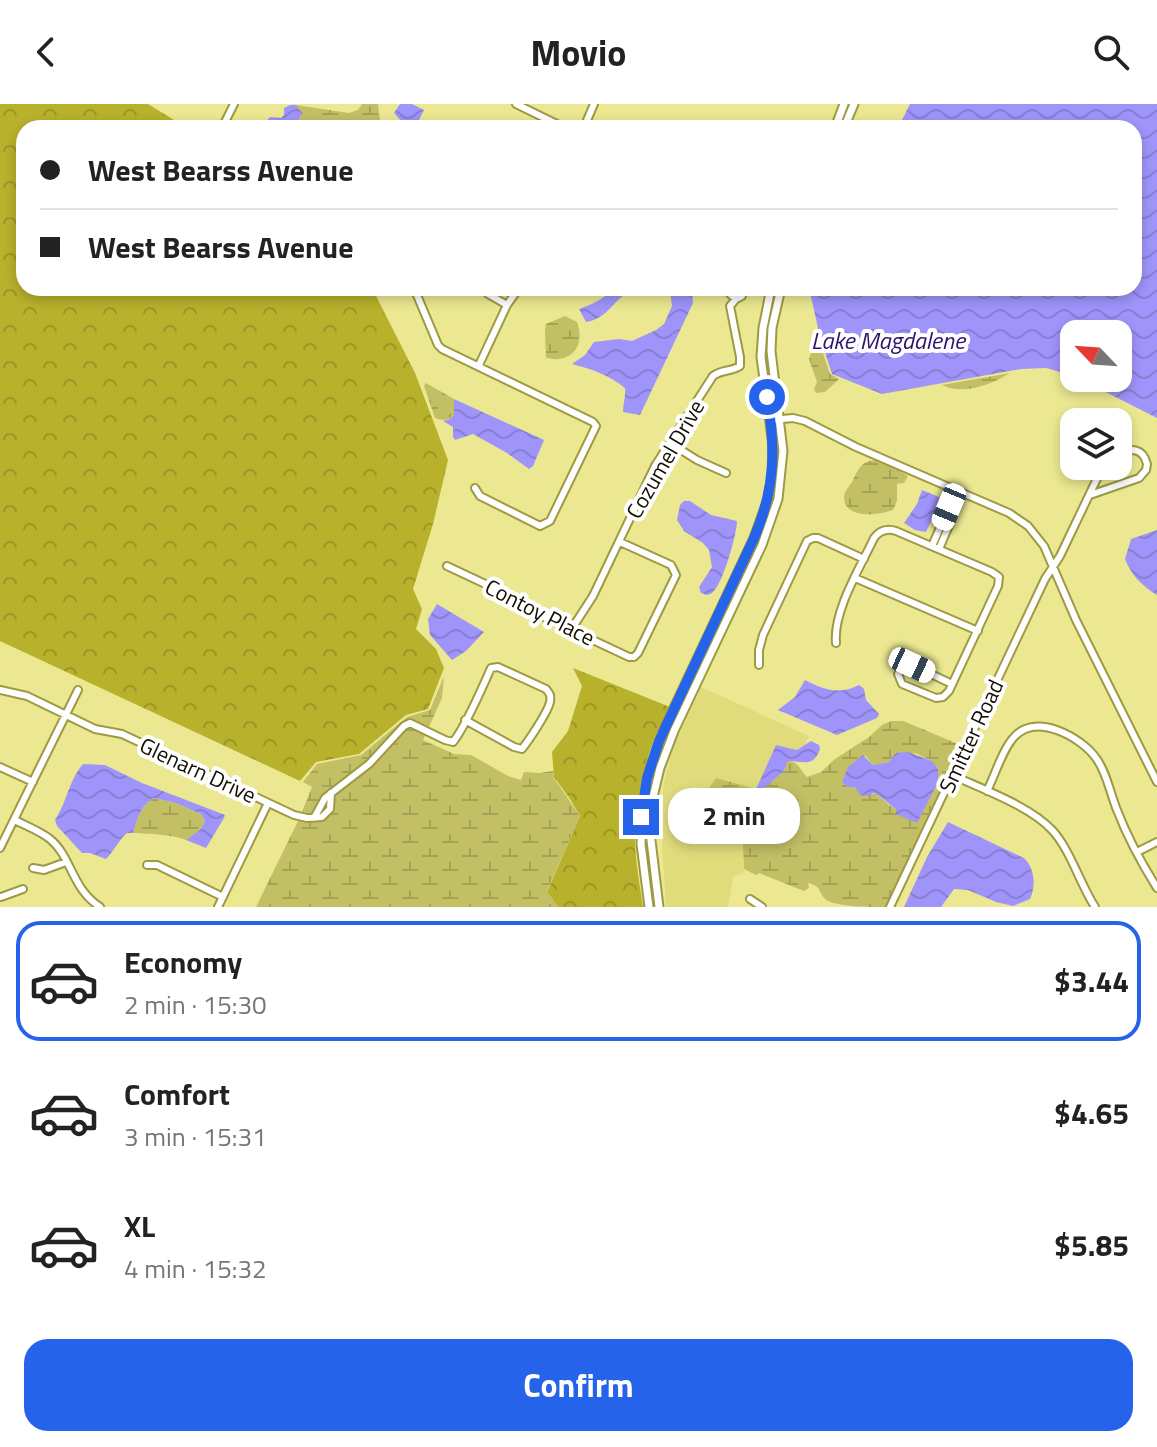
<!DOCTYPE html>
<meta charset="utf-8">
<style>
:root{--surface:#fff;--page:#f2f2f2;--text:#222;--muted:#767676;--line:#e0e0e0;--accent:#2563eb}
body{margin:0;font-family:"Titillium Web",sans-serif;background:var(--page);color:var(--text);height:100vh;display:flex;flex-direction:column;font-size:30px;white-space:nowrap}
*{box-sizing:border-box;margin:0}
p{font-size:26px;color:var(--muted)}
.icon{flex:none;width:44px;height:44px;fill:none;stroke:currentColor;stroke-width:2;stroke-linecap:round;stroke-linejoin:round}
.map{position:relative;height:803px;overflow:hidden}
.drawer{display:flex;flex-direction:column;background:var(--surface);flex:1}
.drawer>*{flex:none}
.banner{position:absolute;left:16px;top:16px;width:1126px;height:176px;border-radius:24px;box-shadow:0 4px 12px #0003;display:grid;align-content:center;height:176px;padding:0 24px;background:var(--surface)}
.needle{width:52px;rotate:295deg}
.fabs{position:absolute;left:1060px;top:216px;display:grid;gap:16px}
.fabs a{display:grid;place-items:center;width:72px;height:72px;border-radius:16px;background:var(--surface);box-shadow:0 4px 12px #0003;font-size:40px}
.end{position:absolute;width:36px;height:36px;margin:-18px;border:10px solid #2563eb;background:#fff;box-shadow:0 0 0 4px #fff}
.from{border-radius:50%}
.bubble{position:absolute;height:56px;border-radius:24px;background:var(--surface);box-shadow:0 4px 12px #0003;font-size:26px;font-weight:700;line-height:56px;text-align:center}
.car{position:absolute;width:24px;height:48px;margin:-24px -12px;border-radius:10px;box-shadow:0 0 6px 2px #0007;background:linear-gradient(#fff 24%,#345 0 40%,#fff 0 76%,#345 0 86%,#fff 0)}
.banner b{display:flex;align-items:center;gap:28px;height:76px;font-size:30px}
.banner b+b{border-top:2px solid var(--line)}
.banner i{width:20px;height:20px;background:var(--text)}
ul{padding:14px 0 0;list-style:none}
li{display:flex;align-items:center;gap:24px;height:120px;margin:0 16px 12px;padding:0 8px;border:4px solid transparent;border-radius:24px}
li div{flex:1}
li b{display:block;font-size:30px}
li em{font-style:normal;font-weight:700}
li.selected{border-color:var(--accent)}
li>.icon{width:72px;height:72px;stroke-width:1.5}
.cta{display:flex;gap:16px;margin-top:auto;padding:16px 24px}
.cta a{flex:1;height:92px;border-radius:24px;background:var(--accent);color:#fff;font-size:32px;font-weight:700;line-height:92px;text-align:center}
header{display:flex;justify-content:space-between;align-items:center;height:104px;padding:0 24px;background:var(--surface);font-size:36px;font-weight:700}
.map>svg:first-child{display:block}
</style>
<header><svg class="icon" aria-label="back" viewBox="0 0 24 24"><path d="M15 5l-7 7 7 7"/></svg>Movio<svg class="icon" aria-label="search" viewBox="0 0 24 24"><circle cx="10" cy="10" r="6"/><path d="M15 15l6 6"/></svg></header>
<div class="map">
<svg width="1157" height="803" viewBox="0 0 1157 803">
<defs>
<pattern id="forest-crowns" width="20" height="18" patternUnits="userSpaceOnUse" patternTransform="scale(2)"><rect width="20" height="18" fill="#b7b12c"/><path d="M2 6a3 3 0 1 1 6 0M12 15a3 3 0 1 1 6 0" fill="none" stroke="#9c9725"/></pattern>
<pattern id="wetland-marsh" width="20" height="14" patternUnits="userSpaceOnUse" patternTransform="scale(2)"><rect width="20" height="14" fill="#c3bf65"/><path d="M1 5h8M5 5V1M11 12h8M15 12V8" fill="none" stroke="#a6a356"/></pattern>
<pattern id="water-waves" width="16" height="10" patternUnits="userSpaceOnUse" patternTransform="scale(2)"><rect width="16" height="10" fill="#9f94fa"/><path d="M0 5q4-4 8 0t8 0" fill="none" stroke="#887ed4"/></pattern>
</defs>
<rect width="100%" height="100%" fill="#ebe891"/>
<!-- built -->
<path fill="#e0dc7c" d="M701,583L809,632L804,643L797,646L776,641L756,685L716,674V708L733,712L742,720L744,768L733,773L728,803H666L660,710L664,678L674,640Z"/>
<!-- forest -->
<path fill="url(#forest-crowns)" d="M0,0H148L187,24H24V184H372L415,269L448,356L433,420L413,485L422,505L416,525L436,545L444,564L428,605L406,611L359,650L316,658L300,677L0,537Z
M573,564L670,603C647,643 636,688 635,735C635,757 640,781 643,803H558L547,788L580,712L570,695L554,673L552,648L568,627L582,582Z"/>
<!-- wetland -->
<path fill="url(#wetland-marsh)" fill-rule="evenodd" d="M362,0H378L381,24H298L300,16L296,1L349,9L358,6Z
M565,212L577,218C583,234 579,252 559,255C555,256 550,254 546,254L545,227L546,220Z
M819,237L830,270L839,275L825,288L816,289L814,285L817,278L809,255L813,243Z
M1010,269C992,280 963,292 942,281Z
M426,279L454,295V311C448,317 443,317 435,314L424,282Z
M875,356L893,363L908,372L904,379L897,380V397L893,406C880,411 844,416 844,393C844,387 850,382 853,376C859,364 861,358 875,356Z
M444,572L442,594L423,636L454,650L471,651L508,672L521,676L524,668L539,669L553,667L554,674L580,712L547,787L558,803H256L299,715L317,717L316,712L301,710L312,683L303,678L317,660L361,651L407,613L430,606Z
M891,617H903L963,642L885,803C868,803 839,803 826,796C817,787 823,783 808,779L809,784L804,787L759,769L756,771L744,765L742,721L733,712L705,708L703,703L709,684L716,674L760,686L784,667L788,657C798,657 801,667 807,673L821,668L835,655L869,633L882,621ZM915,649L932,657L896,705L889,701L877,690L859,688L855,683L865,651L873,661L889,658L893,653Z
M153,694L176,699L201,710L205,717L201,725L186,736C170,730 151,730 133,729C137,714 140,704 153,694Z"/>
<!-- water -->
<path fill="url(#water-waves)" d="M400,0H412L424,6L415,24H405L403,19L394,9Z
M910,0H1157V314L1078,274H1118V230H1074V272L1046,264L1021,265L882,290L832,270L820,233L810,188L812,184H1134V24H898Z
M290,1H296L303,10L300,12L298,24H260L270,13L281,14L284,11V4Z
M608,184H653C646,185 639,184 633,186C613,194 609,215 586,218L579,205L592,200L606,192Z
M665,184H688L692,190L693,199L640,311L623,308C623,299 626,293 625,284C609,271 591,265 572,260L585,251L594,238L619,235L632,237L656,226L664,220L672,202L670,187Z
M454,295L544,336L533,362L529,365L507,349L473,330L455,336L453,333V323L443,317L450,315L454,311Z
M922,386L939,393L941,397L926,428L915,426L904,419L917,400Z
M684,397H690L711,411L737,417C737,430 723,479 713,488C711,490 709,490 707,491L701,489L699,483L712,463L709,446L703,439L684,427L677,416L680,401Z
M1157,426V491C1142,482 1131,471 1125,455L1131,435Z
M437,500L484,528L466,547L452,556L430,531L428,515Z
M805,576C824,586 839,591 859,581L864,585L866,596L879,610L877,614L837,631L778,606L795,593Z
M811,637L819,641L820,645C813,664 804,657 788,657L784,667L764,684L760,686L756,685L776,641L797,646Z
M908,648L932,657L938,665V678L917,719L896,710V705C889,701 880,690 873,689L868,692L860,691L855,683H847L842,678L848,663L863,651L873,661L889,658L896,649Z
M83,660L105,661L142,679L225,711L224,714L206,744L186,736L201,725L205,717L201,710L176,699L153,694C139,705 138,713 133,729H127C118,737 114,747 106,755L90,749H82L57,722L55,716C67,698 69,676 83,660Z
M948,718L1024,754C1035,765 1036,782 1030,795L1013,802L996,798L968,786L954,785L941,803H904L927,753Z"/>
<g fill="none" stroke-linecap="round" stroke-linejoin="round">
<defs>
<path id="minor" d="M516,0L565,24
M222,24L234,0
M581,24L585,21L594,0
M414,184L438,241L442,245L593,318L596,322L550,417L540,422L480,392L475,384
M485,184L488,190L507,201
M731,184L730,190L736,195L742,192L741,184
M479,261L507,201L519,184
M771,316L793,314L805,317L856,343L1009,409L1028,422L1044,442L1076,516L1157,678
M670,339L697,356L726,369
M1090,391L1139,374L1146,366L1147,360C1143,344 1132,344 1118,349
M932,442L956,387
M939,445L963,389
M447,462L498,486L531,507L629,553H634L638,549L676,471L671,461L620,438
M855,474L978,527
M571,526L593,492L655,362L713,272C722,265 731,268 740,262V253L730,202L736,195
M836,539C833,507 860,464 874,434C880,426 887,424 896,427L992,468L999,473L998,482L949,587L943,593L936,594L902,580L898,570L905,562L912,561L952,580
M759,561V546L763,531L807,437L813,434H818L864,455
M0,586L27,592L95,625L122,630L294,711L307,714L322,713L330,705L331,689
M0,663L33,678
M952,671C982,685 1030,702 1052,726C1070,745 1080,780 1095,803
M987,687C995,671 1003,644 1015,632C1037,609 1081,633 1096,654C1107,669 1110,689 1117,706C1127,732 1142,760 1157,784
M314,714L325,694L369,660L404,622L410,619L445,636L453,638C466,622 482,584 491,564L498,563L546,585C550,590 551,591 550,598C548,608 529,636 522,645L514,643L465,616
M15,716C26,722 40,727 50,735C72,753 71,784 100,803
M0,744L78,586
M1137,748L1157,738
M147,761H157L223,793
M33,764L44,766L66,758
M1,793L23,785
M750,795L762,803
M218,803L268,699
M890,803L1045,475L1060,452L1103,362"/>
<path id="major" d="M835,24L844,0
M844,24L854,0
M649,803L641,740L643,700L650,665L665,623L754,434L768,395L772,372L773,341L761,253L763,224L771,184
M659,803L650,728L653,693L660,664L674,627L762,441L778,395L783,347L771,247L772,224L781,184"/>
</defs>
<!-- minor casing -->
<use href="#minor" stroke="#9d9a44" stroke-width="10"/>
<!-- major casing -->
<use href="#major" stroke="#9d9a44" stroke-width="11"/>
<!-- minor -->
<use href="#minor" stroke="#fff" stroke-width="6"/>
<!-- major -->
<use href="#major" stroke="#fff" stroke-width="7"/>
</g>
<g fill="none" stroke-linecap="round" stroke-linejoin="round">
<!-- route -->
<path stroke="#2563eb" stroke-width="10" d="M641,713L647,674L659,637L754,434C775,385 776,345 767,293"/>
</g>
<g text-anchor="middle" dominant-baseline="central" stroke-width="8" stroke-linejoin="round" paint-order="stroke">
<!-- street labels -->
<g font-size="22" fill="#110f00" stroke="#fff">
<text transform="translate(665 355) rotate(-60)">Cozumel Drive</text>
<text transform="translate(540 508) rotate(27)">Contoy Place</text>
<text transform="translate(971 632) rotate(-65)">Smitter Road</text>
<text transform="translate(198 666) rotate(25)">Glenarn Drive</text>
</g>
<!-- water labels -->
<g font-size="24" font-style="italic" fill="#2c136c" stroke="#fff">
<text x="888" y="236">Lake Magdalene</text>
</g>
</g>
</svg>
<div class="fabs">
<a><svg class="needle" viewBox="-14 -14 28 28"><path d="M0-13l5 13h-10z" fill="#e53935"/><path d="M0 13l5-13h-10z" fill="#767676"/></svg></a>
<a><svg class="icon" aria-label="layers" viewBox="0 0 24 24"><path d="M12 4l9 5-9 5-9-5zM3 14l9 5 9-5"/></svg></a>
</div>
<i class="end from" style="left:767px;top:293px"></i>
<i class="end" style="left:641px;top:713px"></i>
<div class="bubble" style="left:668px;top:684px;width:132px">2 min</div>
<i class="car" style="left:949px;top:403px;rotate:203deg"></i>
<i class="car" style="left:912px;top:561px;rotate:115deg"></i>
<div class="banner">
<b><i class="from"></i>West Bearss Avenue</b>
<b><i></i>West Bearss Avenue</b>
</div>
</div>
<section class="drawer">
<ul>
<li class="selected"><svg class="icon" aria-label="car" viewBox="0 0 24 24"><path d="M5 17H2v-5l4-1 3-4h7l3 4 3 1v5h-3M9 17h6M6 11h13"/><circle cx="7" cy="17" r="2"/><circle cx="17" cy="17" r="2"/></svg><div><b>Economy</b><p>2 min · 15:30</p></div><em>$3.44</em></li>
<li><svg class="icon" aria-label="car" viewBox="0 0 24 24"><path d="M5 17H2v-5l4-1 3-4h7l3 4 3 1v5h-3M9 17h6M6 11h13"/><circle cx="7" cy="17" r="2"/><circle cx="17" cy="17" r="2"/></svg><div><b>Comfort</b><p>3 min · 15:31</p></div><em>$4.65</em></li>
<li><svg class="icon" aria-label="car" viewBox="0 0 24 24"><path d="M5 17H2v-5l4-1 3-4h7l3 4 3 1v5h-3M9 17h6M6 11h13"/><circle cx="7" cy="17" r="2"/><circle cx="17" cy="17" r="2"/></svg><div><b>XL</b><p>4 min · 15:32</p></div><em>$5.85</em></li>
</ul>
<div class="cta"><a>Confirm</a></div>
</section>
